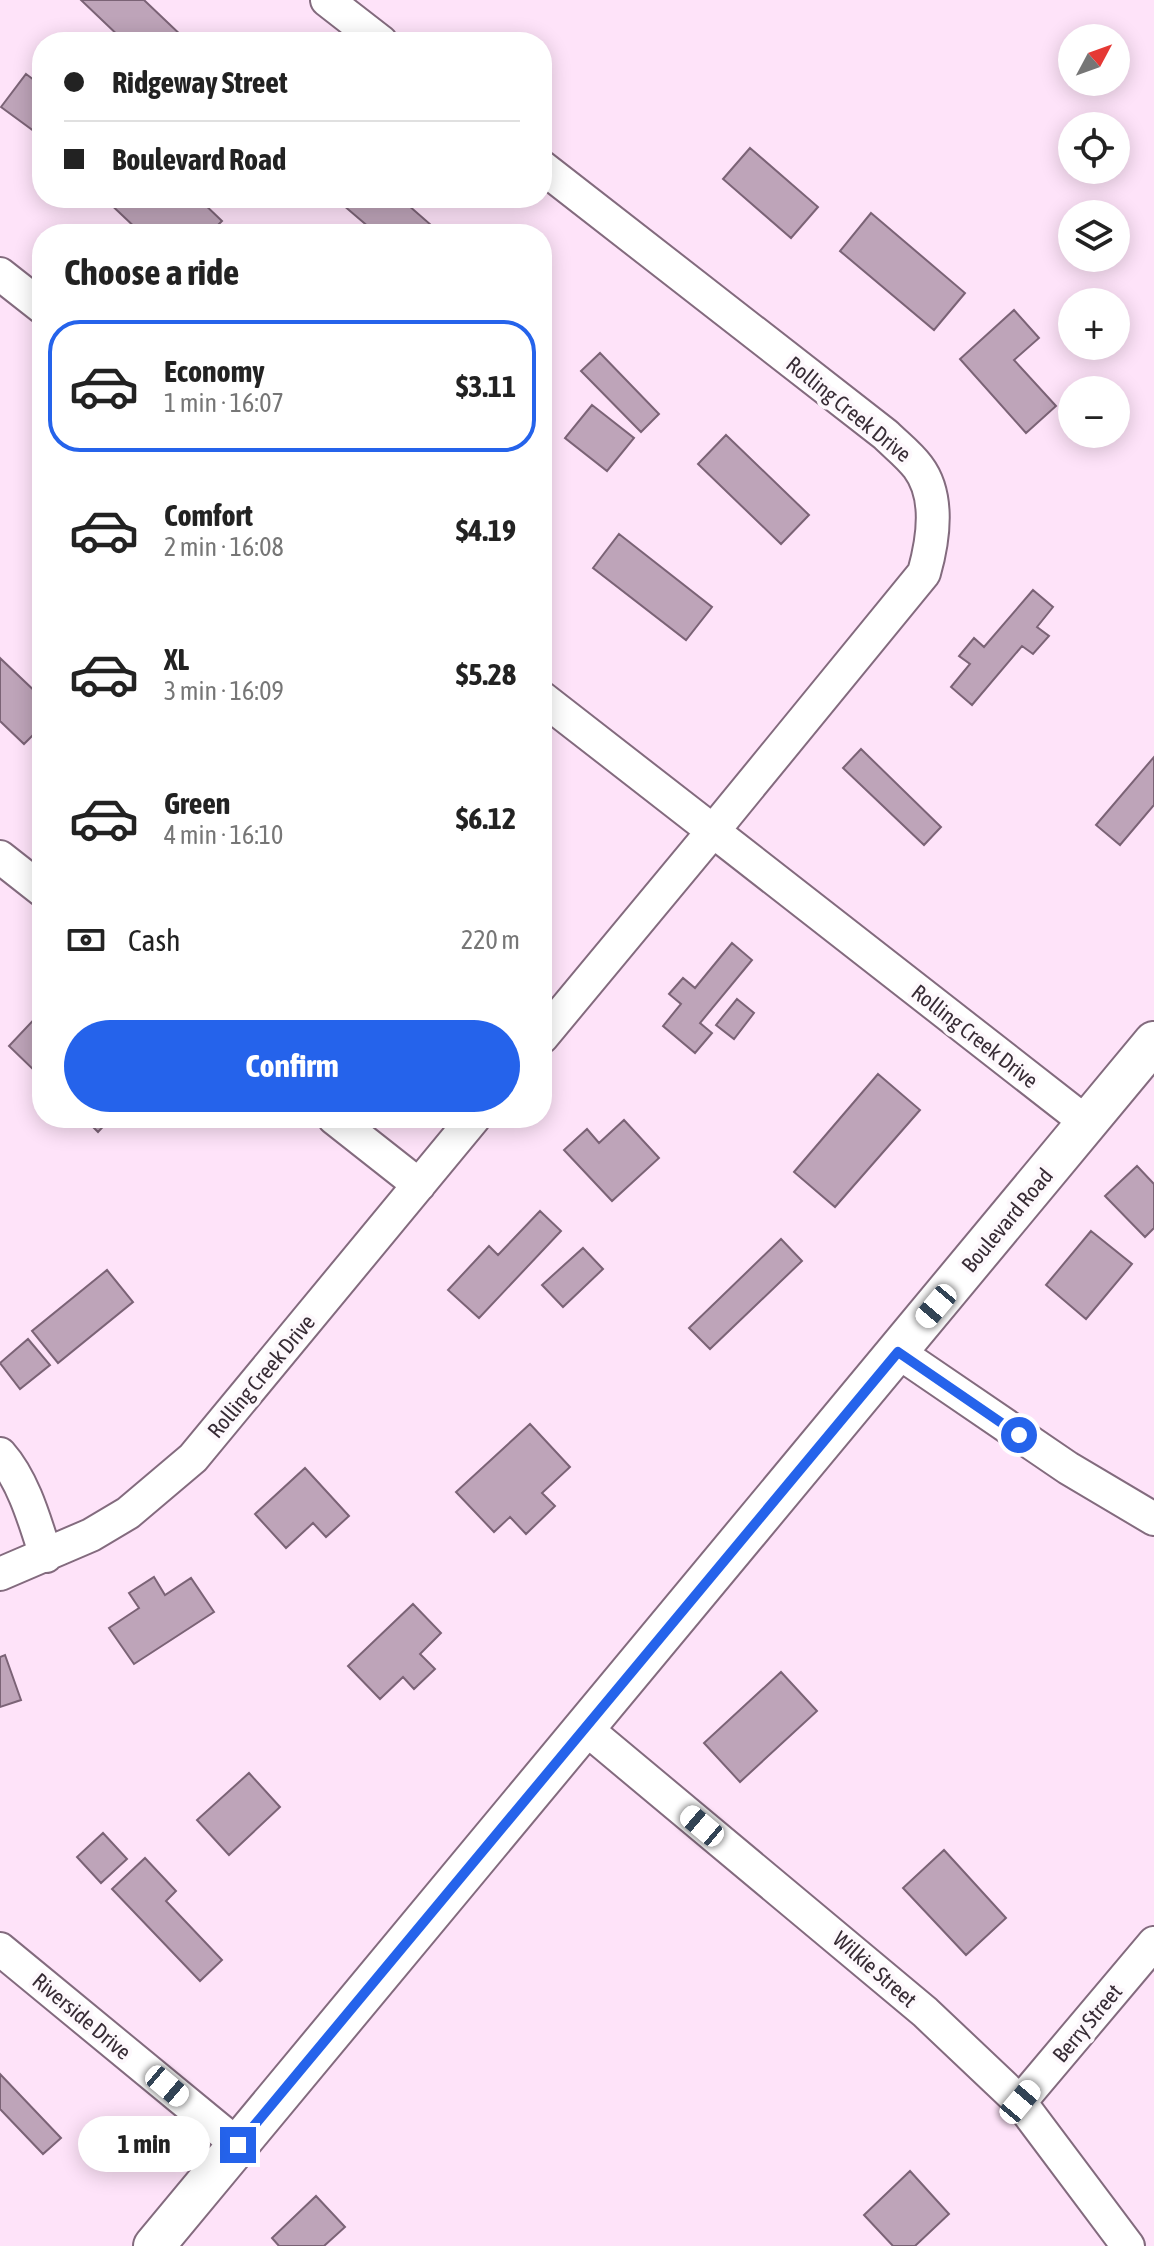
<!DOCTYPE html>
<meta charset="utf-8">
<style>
:root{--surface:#fff;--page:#f2f2f2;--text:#222;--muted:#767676;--line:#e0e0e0;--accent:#2563eb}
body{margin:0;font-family:"Asap Condensed",sans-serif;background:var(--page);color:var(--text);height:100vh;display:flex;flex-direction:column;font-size:30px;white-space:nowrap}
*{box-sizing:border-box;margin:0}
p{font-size:26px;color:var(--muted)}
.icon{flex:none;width:44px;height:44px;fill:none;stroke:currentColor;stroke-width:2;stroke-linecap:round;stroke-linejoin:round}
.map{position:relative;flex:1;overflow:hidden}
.panel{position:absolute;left:32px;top:224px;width:520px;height:904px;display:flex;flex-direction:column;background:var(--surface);border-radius:32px;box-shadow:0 4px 20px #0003}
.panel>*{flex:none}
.banner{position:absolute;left:32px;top:32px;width:520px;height:176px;border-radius:32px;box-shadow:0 4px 20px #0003;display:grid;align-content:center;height:176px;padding:0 32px;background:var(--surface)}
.needle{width:52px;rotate:49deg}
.buttons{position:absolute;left:1058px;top:24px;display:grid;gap:16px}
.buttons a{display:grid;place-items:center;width:72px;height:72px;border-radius:50%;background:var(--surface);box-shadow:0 4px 20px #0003;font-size:40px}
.end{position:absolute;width:36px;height:36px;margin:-18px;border:10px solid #2563eb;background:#fff;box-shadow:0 0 0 4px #fff}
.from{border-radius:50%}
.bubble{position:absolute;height:56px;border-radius:28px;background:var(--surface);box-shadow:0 4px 20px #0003;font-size:26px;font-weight:700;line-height:56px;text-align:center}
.car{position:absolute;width:24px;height:48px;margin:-24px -12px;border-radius:10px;box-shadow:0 0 6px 2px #0007;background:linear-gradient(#fff 24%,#345 0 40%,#fff 0 76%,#345 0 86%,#fff 0)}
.banner b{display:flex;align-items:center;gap:28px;height:76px;font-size:30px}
.banner b+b{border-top:2px solid var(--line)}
.banner i{width:20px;height:20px;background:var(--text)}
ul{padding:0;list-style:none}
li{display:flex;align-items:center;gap:24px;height:132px;margin:0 16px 12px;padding:0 16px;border:4px solid transparent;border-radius:32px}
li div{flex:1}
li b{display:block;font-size:30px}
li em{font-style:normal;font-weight:700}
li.active{border-color:var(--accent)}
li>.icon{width:72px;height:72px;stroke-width:1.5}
h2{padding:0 32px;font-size:36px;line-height:96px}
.pay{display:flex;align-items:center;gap:20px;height:88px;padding:0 32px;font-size:30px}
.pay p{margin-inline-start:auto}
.button{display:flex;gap:16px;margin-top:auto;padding:16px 32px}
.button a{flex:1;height:92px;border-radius:48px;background:var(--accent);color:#fff;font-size:32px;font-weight:700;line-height:92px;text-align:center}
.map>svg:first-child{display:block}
</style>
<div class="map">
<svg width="1154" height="2246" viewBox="0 0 1154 2246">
<rect width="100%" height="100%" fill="#fee3f9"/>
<!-- building -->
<path fill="#bea4b9" stroke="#7b6376" stroke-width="2" d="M81,0H144L185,39L182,42H125Z
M26,74L42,86V137L1,107Z
M750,148L818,207L791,238L723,179Z
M104,198H153L160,205L167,198H198L222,221L209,234H142Z
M350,198H400L431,225L423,234H377L343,205Z
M871,213L965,293L934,330L840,251Z
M1014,310L1039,338L1014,360L1056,406L1026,433L960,359Z
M600,353L659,414L641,432L581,371Z
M592,405L634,438L607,471L565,438Z
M726,435L809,515L781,544L698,464Z
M619,534L712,607L686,640L593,568Z
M1033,590L1053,607L1037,627L1049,636L1033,654L1022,646L972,705L951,687L970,664L959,656L974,638L984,647Z
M0,658L42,698V726L24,744L0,721Z
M861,749L941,827L924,845L843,768Z
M1154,757V805L1120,845L1096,825Z
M732,943L752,960L700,1023L712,1033L695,1053L663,1026L681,1004L669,994L683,978L695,988Z
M737,999L754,1013L734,1039L716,1025Z
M42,1011V1078L9,1046Z
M878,1074L920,1110L835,1207L794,1172Z
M84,1118H111L98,1132Z
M624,1120L659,1158L612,1201L564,1150L587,1129L599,1143Z
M1137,1166L1154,1184V1228L1145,1237L1105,1196Z
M540,1211L561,1231L479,1318L448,1290L489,1246L498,1255Z
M1091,1231L1132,1264L1086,1319L1046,1285Z
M781,1239L802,1261L710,1349L689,1328Z
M583,1248L603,1269L563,1307L542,1285Z
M107,1270L133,1302L58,1363L32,1331Z
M28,1339L50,1365L20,1389L0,1363Z
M530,1424L570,1467L542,1493L555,1506L526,1534L510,1517L494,1532L456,1492Z
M305,1468L349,1516L326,1537L313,1523L286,1548L255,1514Z
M154,1577L165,1595L191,1578L214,1612L134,1664L109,1628L139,1608L129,1593Z
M413,1604L441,1633L420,1654L435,1669L414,1689L403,1677L380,1699L348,1666Z
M5,1655L21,1700L0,1707V1657Z
M781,1672L817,1711L740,1782L704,1743Z
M249,1773L280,1807L229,1855L197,1820Z
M103,1833L127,1859L101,1883L77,1857Z
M944,1850L1006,1918L966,1955L903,1888Z
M145,1858L176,1891L166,1901L222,1960L200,1981L112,1889Z
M0,2074L61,2138L43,2154L0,2109Z
M910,2171L949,2214L915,2246H893L864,2215Z
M316,2196L345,2227L324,2246H279L272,2238Z"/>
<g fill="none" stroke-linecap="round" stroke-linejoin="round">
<defs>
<path id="minor" d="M327,0L381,42
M542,167L886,435C896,445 909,455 918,467C940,496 933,541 924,573L713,831L542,698
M0,274L42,307
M0,857L42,890
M542,1037L713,831L1087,1123
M334,1118L419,1185
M898,1352L1068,1468L1154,1519
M0,1454C24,1481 35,1522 46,1556
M0,1574L91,1535L128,1513L193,1458L474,1118
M585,1728L925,2012L1020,2102L1128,2246
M0,1949L238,2145
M1020,2102L1154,1943"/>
<path id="tertiary" d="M154,2246L1154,1042"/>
</defs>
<!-- minor casing -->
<use href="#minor" stroke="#836b7e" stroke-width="36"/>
<!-- tertiary casing -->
<use href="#tertiary" stroke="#836b7e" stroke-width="44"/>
<!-- minor -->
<use href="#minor" stroke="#fff" stroke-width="32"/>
<!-- tertiary -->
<use href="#tertiary" stroke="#fff" stroke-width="40"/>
</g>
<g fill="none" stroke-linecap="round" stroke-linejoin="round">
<!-- route -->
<path stroke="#2563eb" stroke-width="10" d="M238,2145L898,1352L1019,1435"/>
</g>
<g text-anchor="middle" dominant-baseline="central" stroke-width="8" stroke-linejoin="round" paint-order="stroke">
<!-- street labels -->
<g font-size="22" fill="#372c35" stroke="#fdf8fc">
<text transform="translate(849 409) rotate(39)">Rolling Creek Drive</text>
<text transform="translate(975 1036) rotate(38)">Rolling Creek Drive</text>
<text transform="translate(1007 1220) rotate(-50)">Boulevard Road</text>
<text transform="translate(261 1376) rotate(-50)">Rolling Creek Drive</text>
<text transform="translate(875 1969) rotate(41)">Wilkie Street</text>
<text transform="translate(82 2016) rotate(40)">Riverside Drive</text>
<text transform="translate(1087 2023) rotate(-50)">Berry Street</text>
</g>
</g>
</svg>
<div class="buttons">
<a><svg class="needle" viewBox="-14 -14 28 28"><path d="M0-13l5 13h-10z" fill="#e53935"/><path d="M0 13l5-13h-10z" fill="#767676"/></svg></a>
<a><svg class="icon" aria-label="locate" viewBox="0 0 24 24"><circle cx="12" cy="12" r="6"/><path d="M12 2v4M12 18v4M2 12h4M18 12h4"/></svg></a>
<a><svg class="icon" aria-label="layers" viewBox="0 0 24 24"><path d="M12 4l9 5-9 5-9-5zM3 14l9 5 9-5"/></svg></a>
<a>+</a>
<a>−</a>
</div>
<i class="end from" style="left:1019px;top:1435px"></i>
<i class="end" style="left:238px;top:2145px"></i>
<div class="bubble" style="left:78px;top:2116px;width:132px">1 min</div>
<i class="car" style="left:936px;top:1306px;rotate:220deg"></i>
<i class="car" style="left:702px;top:1826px;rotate:310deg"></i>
<i class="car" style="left:167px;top:2086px;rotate:130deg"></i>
<i class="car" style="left:1020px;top:2102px;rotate:40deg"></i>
<div class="banner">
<b><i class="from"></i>Ridgeway Street</b>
<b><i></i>Boulevard Road</b>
</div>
<section class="panel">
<h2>Choose a ride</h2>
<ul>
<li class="active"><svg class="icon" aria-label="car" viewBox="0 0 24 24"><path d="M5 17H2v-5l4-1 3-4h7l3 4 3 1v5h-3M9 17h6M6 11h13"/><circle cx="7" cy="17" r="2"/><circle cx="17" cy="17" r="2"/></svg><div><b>Economy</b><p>1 min · 16:07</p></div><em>$3.11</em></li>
<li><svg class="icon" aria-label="car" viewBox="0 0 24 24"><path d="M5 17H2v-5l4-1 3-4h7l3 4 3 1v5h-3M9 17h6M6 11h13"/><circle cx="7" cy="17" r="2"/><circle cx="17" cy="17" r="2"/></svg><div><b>Comfort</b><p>2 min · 16:08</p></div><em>$4.19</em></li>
<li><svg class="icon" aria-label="car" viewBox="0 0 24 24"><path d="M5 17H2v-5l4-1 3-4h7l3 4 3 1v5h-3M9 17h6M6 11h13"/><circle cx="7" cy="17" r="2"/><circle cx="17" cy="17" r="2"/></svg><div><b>XL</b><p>3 min · 16:09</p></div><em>$5.28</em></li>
<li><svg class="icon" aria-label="car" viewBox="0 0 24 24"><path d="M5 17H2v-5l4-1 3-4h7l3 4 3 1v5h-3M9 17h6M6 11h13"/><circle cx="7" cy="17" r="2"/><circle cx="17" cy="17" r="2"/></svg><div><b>Green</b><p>4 min · 16:10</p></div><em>$6.12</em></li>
</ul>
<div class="pay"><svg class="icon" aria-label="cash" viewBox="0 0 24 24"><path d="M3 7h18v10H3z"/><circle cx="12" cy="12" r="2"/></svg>Cash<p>220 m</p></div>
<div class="button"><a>Confirm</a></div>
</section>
</div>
